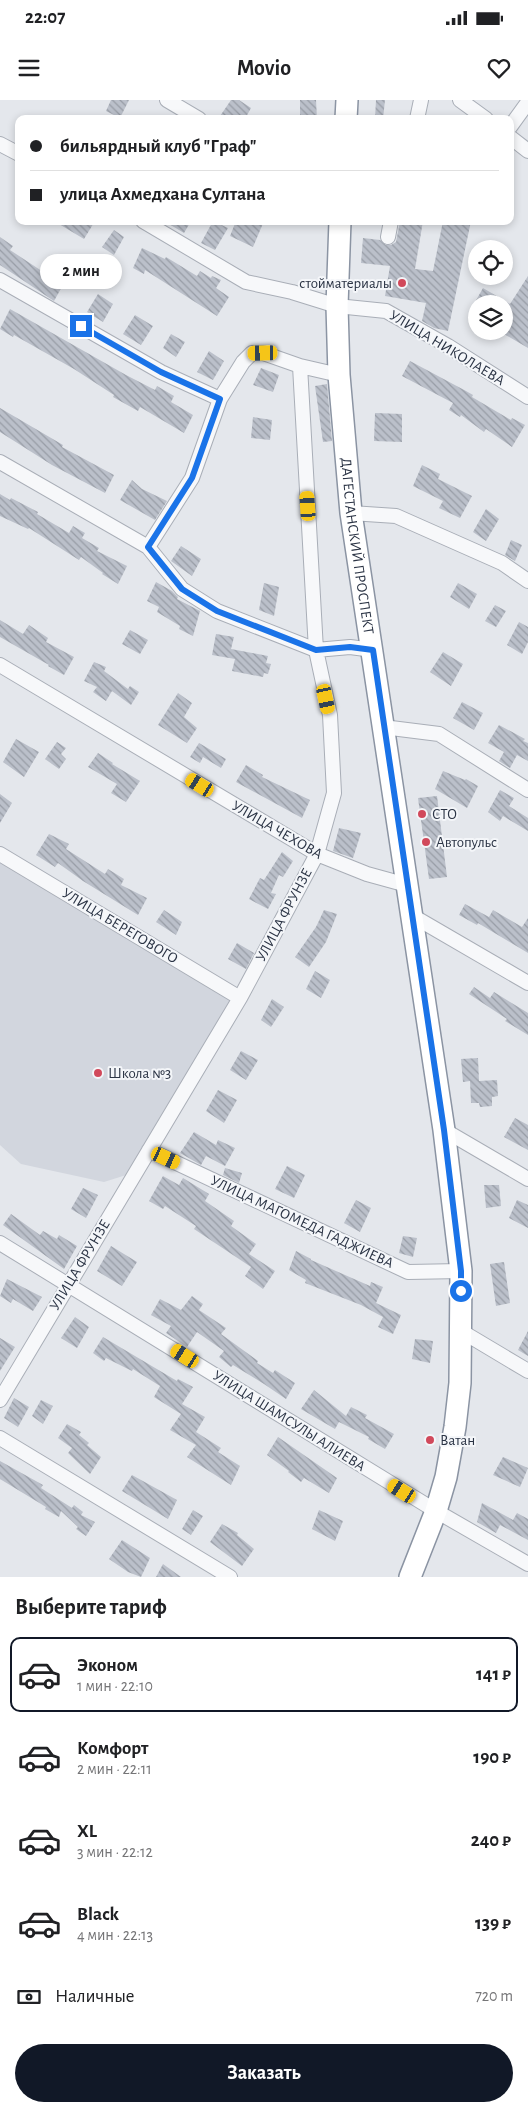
<!DOCTYPE html>
<html lang="ru">
<meta charset="utf-8">
<style>
:root{--surface:#fff;--page:#f6f6f6;--text:#202124;--muted:#757577;--line:#e0e0e0;--accent:#111827}
body{margin:0;font-family:"Alegreya Sans",sans-serif;background:var(--page);color:var(--text);height:100vh;display:flex;flex-direction:column;font-size:19px;white-space:nowrap}
*{box-sizing:border-box;margin:0}
p{font-size:16px;color:var(--muted)}
.icon{flex:none;width:28px;height:28px;fill:none;stroke:currentColor;stroke-width:2;stroke-linecap:round;stroke-linejoin:round}
.map{position:relative;height:1477px;overflow:hidden}
.panel{display:flex;flex-direction:column;background:var(--surface);flex:1}
.panel>*{flex:none}
.guide{position:absolute;left:15px;top:15px;width:499px;height:110px;border-radius:10px;box-shadow:0 2px 8px #0003;display:grid;align-content:center;height:110px;padding:0 15px;background:var(--surface)}
.buttons{position:absolute;left:468px;top:140px;display:grid;gap:10px}
.buttons a{display:grid;place-items:center;width:45px;height:45px;border-radius:50%;background:var(--surface);box-shadow:0 2px 8px #0003;font-size:25px}
.end{position:absolute;width:22px;height:22px;margin:-11px;border:6px solid #1a73e8;background:#fff;box-shadow:0 0 0 2px #fff}
.from{border-radius:50%}
.bubble{position:absolute;height:35px;border-radius:18px;background:var(--surface);box-shadow:0 2px 8px #0003;font-size:16px;font-weight:600;line-height:35px;text-align:center}
.car{position:absolute;width:15px;height:30px;margin:-15px -8px;border-radius:6px;box-shadow:0 0 4px 1px #0007;background:linear-gradient(#f5c518 24%,#345 0 40%,#f5c518 0 76%,#345 0 86%,#f5c518 0)}
.guide b{display:flex;align-items:center;gap:18px;height:48px;font-size:19px}
.guide b+b{border-top:1px solid var(--line)}
.guide i{width:12px;height:12px;background:var(--text)}
ul{padding:0;list-style:none}
li{display:flex;align-items:center;gap:15px;height:75px;margin:0 10px 8px;padding:0 5px;border:2px solid transparent;border-radius:10px}
li div{flex:1}
li b{display:block;font-size:19px}
li em{font-style:normal;font-weight:600}
li.selected{border-color:var(--accent)}
li>.icon{width:45px;height:45px;stroke-width:1.5}
h2{padding:0 15px;font-size:22px;line-height:60px}
.pay{display:flex;align-items:center;gap:12px;height:55px;padding:0 15px;font-size:19px}
.pay p{margin-inline-start:auto}
.primary-button{display:flex;gap:10px;margin-top:auto;padding:10px 15px}
.primary-button a{flex:1;height:58px;border-radius:30px;background:var(--accent);color:#fff;font-size:20px;font-weight:600;line-height:58px;text-align:center}
.status{display:flex;justify-content:space-between;align-items:center;height:35px;padding:0 25px;background:var(--surface);direction:ltr}
.status svg{height:14px;fill:currentColor}
header{display:flex;justify-content:space-between;align-items:center;height:65px;padding:0 15px;background:var(--surface);font-size:22px;font-weight:600}
.map>svg:first-child{display:block}
</style>
<div class="status"><b>22:07</b><svg viewBox="0 0 49 12"><path d="M0 12V9h3v3zM5 12V6h3v6zM10 12V3h3v9zM15 12V0h3v12zM26 1h20v11H26zM47 4h2v5h-2z"/></svg></div>
<header><svg class="icon" aria-label="menu" viewBox="0 0 24 24"><path d="M4 6h16M4 12h16M4 18h16"/></svg>Movio<svg class="icon" aria-label="heart" viewBox="0 0 24 24"><path d="M12 20l-8-8c-3-5 5-10 8-4 3-6 11-1 8 4z"/></svg></header>
<div class="map">
<svg width="528" height="1477" viewBox="0 0 528 1477">
<defs>
<pattern id="building-back-hatch" width="6" height="6" patternUnits="userSpaceOnUse" patternTransform="scale(1.25)"><rect width="6" height="6" fill="#bbc0ca"/><path d="M-1 5l2 2M0 0l6 6M5-1l2 2" fill="none" stroke="#989da6"/></pattern>
</defs>
<rect width="100%" height="100%" fill="#e4e7ec"/>
<!-- built -->
<path fill="#d2d6de" d="M0,762L235,900L142,1070L104,1082L21,1064L0,1045Z"/>
<!-- building -->
<path fill="url(#building-back-hatch)" d="M111,0H129L120,18L106,11Z
M231,0H239L251,8L245,19H218Z
M300,0H316L317,19H300Z
M376,0H385L383,19H375Z
M54,121H95L84,139Z
M164,121H191L184,133Z
M213,121L228,128L215,150L201,143Z
M236,121H264L253,147L230,136Z
M400,121H423L415,169L433,171L443,121H471L448,231L434,228L422,221L426,203L385,196L390,166L361,163L363,138L380,140L386,145H391L396,142Z
M114,130L124,137L114,155L102,147Z
M0,137L13,146L10,150L63,185L54,201L0,165Z
M142,148L165,159L166,157L197,176L200,171L211,178L212,176L221,180L216,188L229,197L217,216L145,170L144,174L133,168Z
M528,176V248L504,234V204H474L483,188L510,204Z
M98,194L113,204L103,222L87,212Z
M10,209L126,275L155,290L157,286L174,296L171,302L193,315L184,333L140,307L138,311L113,297L114,295L74,269L14,235L13,237L0,229Z
M135,215L153,226L141,245L123,234Z
M171,234L185,242L176,257L163,248Z
M209,251L224,261L213,280L197,272Z
M410,261L466,291L473,295L472,297L511,320L512,318L525,325L512,347L486,329L484,332L461,315L460,317L449,310L453,303L402,276Z
M261,268L279,275L273,292L253,285Z
M327,284L332,341L323,342L315,286Z
M0,308L63,345L62,347L114,375L105,393L52,365L0,332Z
M375,313L402,314V342L374,341Z
M253,317L272,320L270,340L251,338Z
M422,365L440,374L438,379L472,396L460,418L439,408L443,401L413,386Z
M132,380L142,389L167,401L155,420L120,400Z
M0,394L10,400L11,398L38,412L37,414L69,433L73,426L85,433L82,438L99,448L97,451L127,466L118,484L102,474L103,473L81,457L79,460L29,428L28,429L0,416Z
M486,409L499,419L486,441L473,432Z
M511,440L522,445L515,461L505,455Z
M181,446L201,459L192,476L171,461Z
M156,482L172,491L178,497L177,499L200,511L193,536L179,529L180,526L157,512L159,507L147,501Z
M264,483L279,487L274,516L259,510Z
M458,483L477,494L469,509L450,497Z
M495,505L506,511L496,527L485,521Z
M0,520L23,534L29,525L48,538L46,542L74,557L64,575L48,566L49,565L0,537Z
M519,522L528,527V542L522,554L507,545Z
M130,530L148,540L140,554L122,544Z
M216,534L234,537L231,549L268,556L266,563L271,564L268,574L264,573L263,577L232,571L235,559L212,555Z
M443,552L463,564L451,586L430,572Z
M94,562L106,567L104,571L128,589L130,586L139,592L131,605L112,591L106,601L93,592L97,587L84,581Z
M178,593L192,603L184,617L197,628L187,643L158,625Z
M462,602L483,613L474,630L453,618Z
M499,625L525,639L523,641L528,643V661L517,655L510,668L499,661L504,652L488,643Z
M16,639L39,652L24,677L3,662Z
M57,642L66,648L61,654L66,659L59,669L45,659Z
M199,643L226,659L221,668L203,657L200,663L190,657Z
M98,653L113,663L112,664L140,681L126,702L111,693L117,684L88,667Z
M246,665L263,675L262,677L310,700L302,718L236,682Z
M443,671L465,680L466,679L478,686L467,708L435,689Z
M500,690L514,698L509,706L528,718V731L503,716L500,721L488,712Z
M0,694L12,703L0,723Z
M437,696L447,777L429,779L418,698Z
M339,728L361,733L353,758L333,751Z
M49,734L69,744L66,749L105,774L108,769L124,779L121,785L147,798L138,815L83,781L58,763L55,767L36,755Z
M282,752L293,761L283,777L279,775L271,793L276,794L268,809L249,799L260,778L264,780Z
M465,804L489,817L493,810L522,827L528,818V853L478,823L477,825L459,815Z
M164,810L182,822L176,835L156,822Z
M324,810L337,814L326,842L309,867L295,857L316,827Z
M237,843L254,853L246,869L228,859Z
M315,871L330,880L321,898L306,889Z
M474,887L490,898L494,892L528,913V935L505,921L507,919L469,894Z
M272,899L284,907L271,927L261,920Z
M241,951L258,960L246,980L230,970Z
M478,958L479,981L497,980L498,996L492,997V1006L480,1007L479,1003H471L470,981L463,982L461,959Z
M218,990L237,1000L224,1023L206,1011Z
M515,1018L528,1025V1050L504,1037Z
M194,1032L216,1045L218,1040L235,1048L225,1066L206,1056L201,1065L180,1053Z
M287,1066L305,1075L294,1098L275,1089Z
M225,1068L242,1073L239,1083L223,1075Z
M163,1076L179,1085L183,1078L209,1094L205,1101L234,1121L231,1126L256,1144L249,1154L275,1171L263,1189L245,1176L251,1167L194,1129L196,1126L165,1106L163,1109L149,1101Z
M484,1085H499L501,1106L486,1108Z
M83,1088L98,1095L86,1118L71,1109Z
M356,1100L371,1108L360,1132L344,1123Z
M517,1100L528,1105V1128L509,1118Z
M11,1114L40,1135L43,1131L57,1139L59,1135L77,1146L64,1169L3,1125Z
M403,1136L417,1138L413,1157L399,1153Z
M111,1146L137,1162L122,1186L97,1171Z
M296,1151L311,1159V1160L370,1186L371,1182L383,1187L376,1203L401,1215L393,1234L378,1227L383,1217L361,1205L305,1183L306,1180L289,1170Z
M504,1162L510,1203L496,1206L490,1164Z
M7,1179L42,1197L33,1211L13,1199L11,1203L0,1196Z
M192,1196L203,1204L199,1210L226,1228L221,1234L258,1261L257,1263L273,1273L275,1270L295,1283L286,1299L264,1284L233,1265L231,1267L219,1257L224,1251L197,1232L187,1247L166,1233L171,1226L151,1215L160,1199L181,1210Z
M75,1217L89,1227L77,1248L61,1238Z
M528,1231V1256L518,1250Z
M103,1237L177,1281L178,1279L193,1287L182,1304L205,1317L196,1332L221,1348L218,1352L240,1366L231,1385L187,1357L196,1345L170,1330L181,1314L154,1297L160,1286L133,1269L132,1271L106,1258L104,1261L93,1253Z
M0,1238L15,1247L0,1271Z
M415,1239L433,1241L430,1263L412,1259Z
M314,1290L346,1316L351,1307L367,1315L365,1318L394,1334L385,1349L368,1339L369,1337L339,1322L335,1329L301,1309Z
M14,1298L29,1307L18,1327L4,1318Z
M41,1300L53,1306L43,1324L32,1316Z
M67,1324L81,1332L79,1335L89,1343L87,1345L101,1357L90,1374L68,1353L72,1348L58,1338Z
M278,1337L337,1378L329,1393L304,1378L301,1382L288,1372L289,1371L267,1355Z
M503,1357L528,1368L520,1387L493,1375Z
M0,1361L43,1385L41,1388L72,1408L74,1405L83,1412L81,1415L95,1422L86,1436L76,1429L78,1427L61,1411L59,1417L45,1409L46,1407L0,1379Z
M132,1375L177,1400L168,1419L122,1391Z
M482,1403L513,1420L517,1413L528,1419V1440L500,1425L496,1433L477,1422Z
M193,1410L203,1416L191,1435L182,1429Z
M319,1410L343,1421L335,1441L312,1429Z
M222,1424L238,1433L237,1435L254,1449L242,1466L210,1442Z
M122,1440L150,1458L141,1477L128,1472L109,1459Z
M163,1464L181,1477H156Z"/>
<g fill="none" stroke-linecap="round" stroke-linejoin="round">
<defs>
<path id="minor" d="M167,0L199,19
M460,0L486,19
M417,19L421,0
M510,27L528,2
M510,37L528,51
M0,44L19,54
M143,121L246,182L292,192L337,206L386,211L448,246L528,297
M388,137L391,121
M0,180L161,272L220,299L243,262L252,253H263L300,266L339,275
M0,362L148,447L182,489L217,511L316,550L350,547L373,550
M351,413L396,416L502,463L528,481
M148,447L192,378L220,299
M0,565L317,754L367,774L407,785
M383,627L439,634L528,690
M0,754L240,898
M411,815L528,883
M444,1030L528,1079
M149,1050L408,1172L461,1171
M0,1143L436,1411L528,1464
M461,1231L528,1271
M0,1300L240,898L317,754L334,693L330,615L316,550L300,266
M0,1338L230,1477"/>
<g id="highway">
<path d="M346,19L347,0"/>
<path id="s1" d="M340,121L337,206L339,275L351,413L444,1030L461,1171L460,1283L455,1327L446,1377L436,1411L410,1477"/>
</g>
</defs>
<!-- minor casing -->
<use href="#minor" stroke="#a9aeb7" stroke-width="16"/>
<!-- highway casing -->
<use href="#highway" stroke="#8b94a3" stroke-width="24"/>
<!-- minor -->
<use href="#minor" stroke="#f7f8fa" stroke-width="14"/>
<!-- highway -->
<use href="#highway" stroke="#fff" stroke-width="21"/>
</g>
<g fill="none" stroke-linecap="round" stroke-linejoin="round">
<!-- route -->
<path stroke="#1a73e8" stroke-width="6" d="M81,226L161,272L220,299L192,378L148,447L182,489L217,511L316,550L350,547L373,550L444,1030L461,1171V1191"/>
</g>
<!-- markers -->
<g fill="#d1495b" stroke="#f4f6f9" stroke-width="2">
<circle cx="402" cy="183" r="5"/>
<circle cx="422" cy="714" r="5"/>
<circle cx="426" cy="742" r="5"/>
<circle cx="98" cy="973" r="5"/>
<circle cx="430" cy="1340" r="5"/>
</g>
<g text-anchor="middle" dominant-baseline="central" stroke-width="4" stroke-linejoin="round" paint-order="stroke">
<!-- poi labels -->
<g font-size="15" fill="#2b3445" stroke="#f4f6f9" text-anchor="start">
<text x="392" y="183" text-anchor="end">стойматериалы</text>
<text x="432" y="714">СТО</text>
<text x="436" y="742">Автопульс</text>
<text x="108" y="973">Школа №3</text>
<text x="440" y="1340">Ватан</text>
</g>
<!-- street labels -->
<g font-size="15" fill="#2b3445" stroke="#f4f6f9">
<text transform="translate(447 248) rotate(31)">УЛИЦА НИКОЛАЕВА</text>
<text stroke="none"><textPath href="#s1" startOffset="326">ДАГЕСТАНСКИЙ ПРОСПЕКТ</textPath></text>
<text transform="translate(277 730) rotate(30)">УЛИЦА ЧЕХОВА</text>
<text transform="translate(284 815) rotate(-62)">УЛИЦА ФРУНЗЕ</text>
<text transform="translate(120 826) rotate(31)">УЛИЦА БЕРЕГОВОГО</text>
<text transform="translate(302 1122) rotate(25)">УЛИЦА МАГОМЕДА ГАДЖИЕВА</text>
<text transform="translate(80 1165) rotate(-59)">УЛИЦА ФРУНЗЕ</text>
<text transform="translate(289 1321) rotate(32)">УЛИЦА ШАМСУЛЫ АЛИЕВА</text>
</g>
</g>
</svg>
<div class="buttons">
<a><svg class="icon" aria-label="locate" viewBox="0 0 24 24"><circle cx="12" cy="12" r="6"/><path d="M12 2v4M12 18v4M2 12h4M18 12h4"/></svg></a>
<a><svg class="icon" aria-label="layers" viewBox="0 0 24 24"><path d="M12 4l9 5-9 5-9-5zM3 14l9 5 9-5"/></svg></a>
</div>
<i class="end from" style="left:461px;top:1191px"></i>
<i class="end" style="left:81px;top:226px"></i>
<div class="bubble" style="left:40px;top:154px;width:82px">2 мин</div>
<i class="car" style="left:263px;top:253px;rotate:269deg"></i>
<i class="car" style="left:308px;top:406px;rotate:356deg"></i>
<i class="car" style="left:326px;top:599px;rotate:168deg"></i>
<i class="car" style="left:200px;top:685px;rotate:301deg"></i>
<i class="car" style="left:166px;top:1058px;rotate:115deg"></i>
<i class="car" style="left:185px;top:1256px;rotate:302deg"></i>
<i class="car" style="left:402px;top:1391px;rotate:302deg"></i>
<div class="guide">
<b><i class="from"></i>бильярдный клуб &quot;Граф&quot;</b>
<b><i></i>улица Ахмедхана Султана</b>
</div>
</div>
<section class="panel">
<h2>Выберите тариф</h2>
<ul>
<li class="selected"><svg class="icon" aria-label="car" viewBox="0 0 24 24"><path d="M5 17H2v-5l4-1 3-4h7l3 4 3 1v5h-3M9 17h6M6 11h13"/><circle cx="7" cy="17" r="2"/><circle cx="17" cy="17" r="2"/></svg><div><b>Эконом</b><p>1 мин · 22:10</p></div><em>141 ₽</em></li>
<li><svg class="icon" aria-label="car" viewBox="0 0 24 24"><path d="M5 17H2v-5l4-1 3-4h7l3 4 3 1v5h-3M9 17h6M6 11h13"/><circle cx="7" cy="17" r="2"/><circle cx="17" cy="17" r="2"/></svg><div><b>Комфорт</b><p>2 мин · 22:11</p></div><em>190 ₽</em></li>
<li><svg class="icon" aria-label="car" viewBox="0 0 24 24"><path d="M5 17H2v-5l4-1 3-4h7l3 4 3 1v5h-3M9 17h6M6 11h13"/><circle cx="7" cy="17" r="2"/><circle cx="17" cy="17" r="2"/></svg><div><b>XL</b><p>3 мин · 22:12</p></div><em>240 ₽</em></li>
<li><svg class="icon" aria-label="car" viewBox="0 0 24 24"><path d="M5 17H2v-5l4-1 3-4h7l3 4 3 1v5h-3M9 17h6M6 11h13"/><circle cx="7" cy="17" r="2"/><circle cx="17" cy="17" r="2"/></svg><div><b>Black</b><p>4 мин · 22:13</p></div><em>139 ₽</em></li>
</ul>
<div class="pay"><svg class="icon" aria-label="cash" viewBox="0 0 24 24"><path d="M3 7h18v10H3z"/><circle cx="12" cy="12" r="2"/></svg>Наличные<p>720 m</p></div>
<div class="primary-button"><a>Заказать</a></div>
</section>
